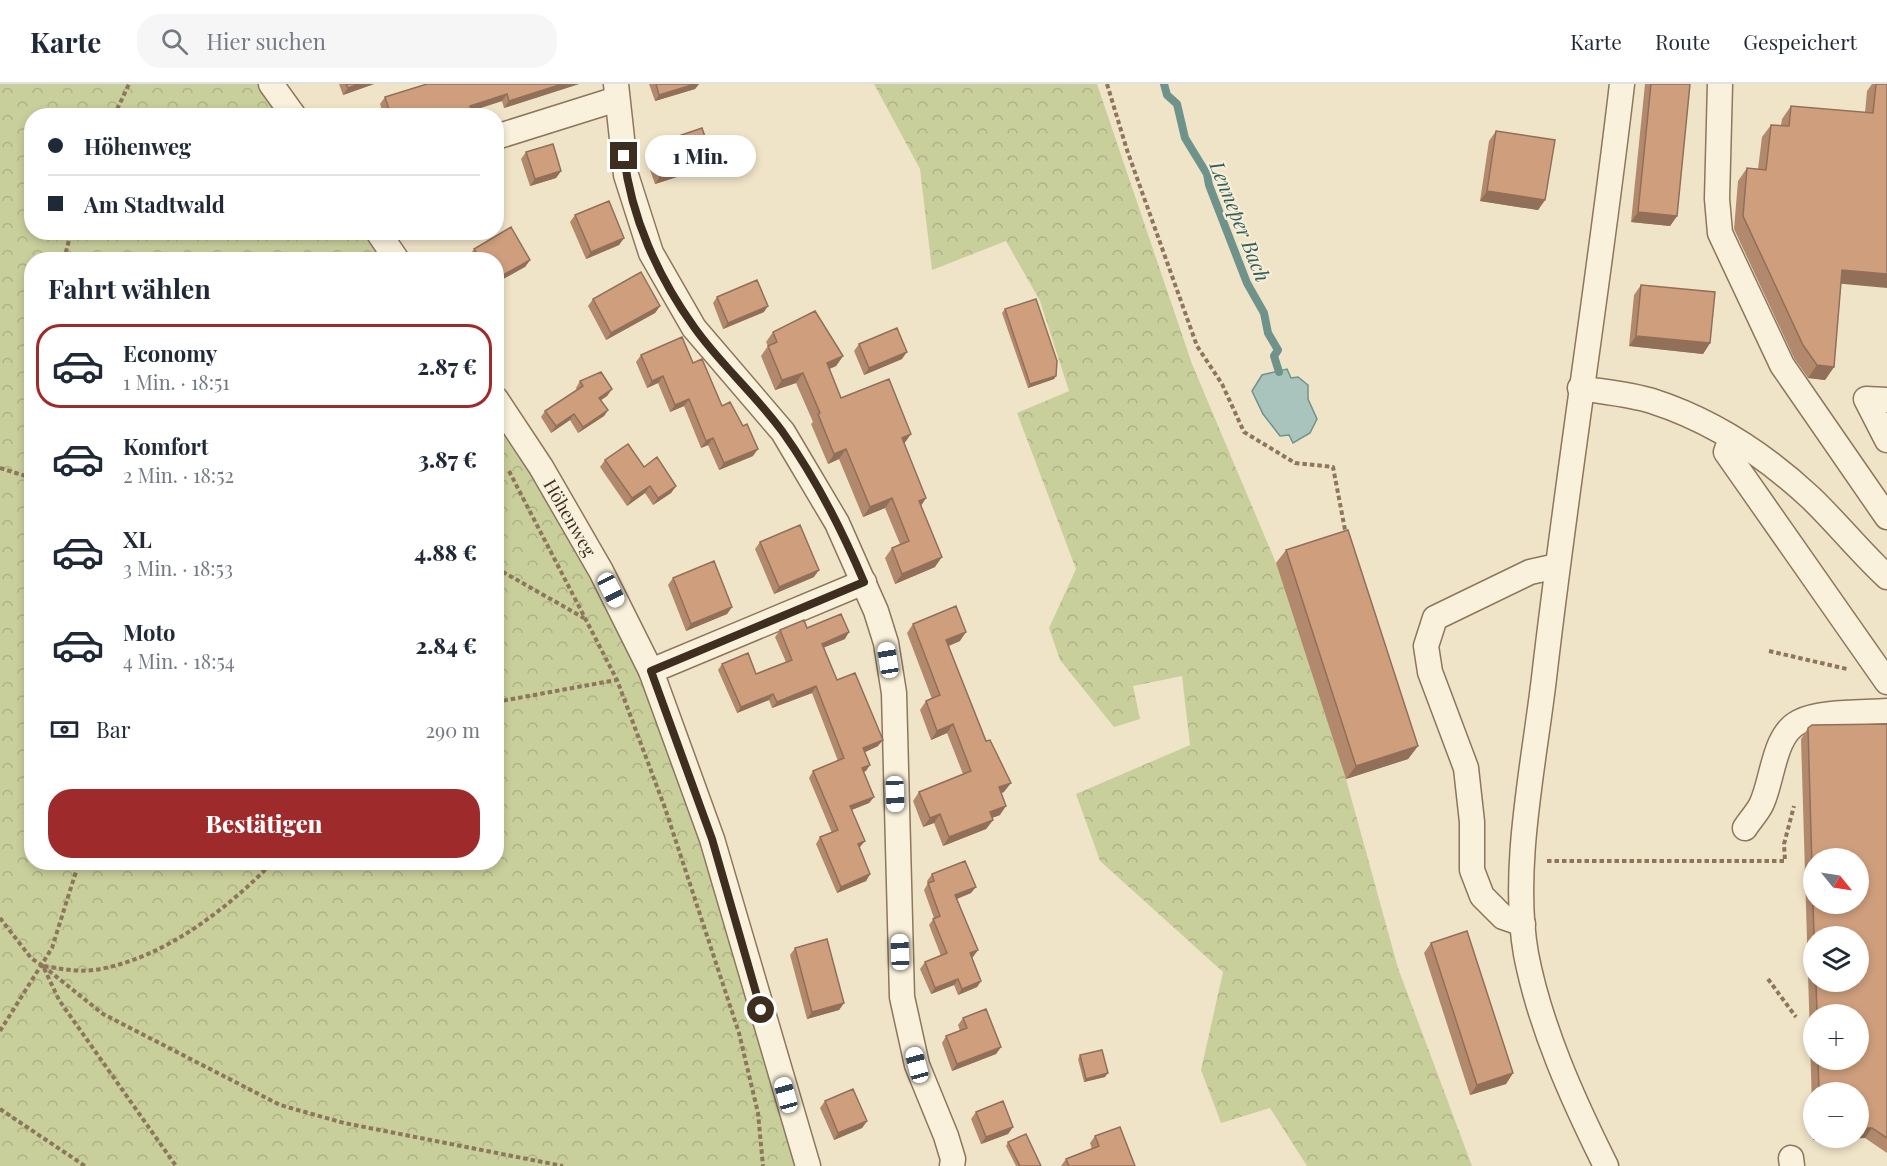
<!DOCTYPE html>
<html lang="de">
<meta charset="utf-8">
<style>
:root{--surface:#fff;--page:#f6f6f7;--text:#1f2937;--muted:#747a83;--line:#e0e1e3;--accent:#9e2a2b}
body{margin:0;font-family:"Playfair Display",serif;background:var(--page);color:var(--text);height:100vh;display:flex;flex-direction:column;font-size:22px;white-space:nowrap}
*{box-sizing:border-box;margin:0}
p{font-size:20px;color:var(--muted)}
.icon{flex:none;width:33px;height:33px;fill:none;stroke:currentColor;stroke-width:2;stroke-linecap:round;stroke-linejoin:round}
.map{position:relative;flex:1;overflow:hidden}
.details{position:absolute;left:24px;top:168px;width:480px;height:618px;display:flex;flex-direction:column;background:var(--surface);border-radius:24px;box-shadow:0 3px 9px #0003}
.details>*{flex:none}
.banner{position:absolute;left:24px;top:24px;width:480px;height:132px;border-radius:24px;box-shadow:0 3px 9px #0003;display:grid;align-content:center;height:132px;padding:0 24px;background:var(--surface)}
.needle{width:39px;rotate:120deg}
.fabs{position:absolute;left:1803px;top:764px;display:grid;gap:12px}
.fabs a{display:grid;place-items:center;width:66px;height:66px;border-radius:50%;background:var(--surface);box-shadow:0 3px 9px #0003;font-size:30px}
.end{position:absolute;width:27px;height:27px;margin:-14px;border:8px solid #3d2e20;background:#fff;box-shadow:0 0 0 3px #fff}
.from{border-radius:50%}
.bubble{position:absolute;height:42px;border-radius:21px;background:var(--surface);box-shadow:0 3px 9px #0003;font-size:20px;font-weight:800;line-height:42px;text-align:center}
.car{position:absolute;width:18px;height:36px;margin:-18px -9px;border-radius:8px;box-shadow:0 0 4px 2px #0007;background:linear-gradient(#fff 24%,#345 0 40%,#fff 0 76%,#345 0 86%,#fff 0)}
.banner b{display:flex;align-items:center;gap:21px;height:57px;font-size:22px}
.banner b+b{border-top:2px solid var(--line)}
.banner i{width:15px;height:15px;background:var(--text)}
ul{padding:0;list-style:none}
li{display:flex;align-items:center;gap:18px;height:84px;margin:0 12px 9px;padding:0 12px;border:3px solid transparent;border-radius:24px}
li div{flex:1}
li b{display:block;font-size:22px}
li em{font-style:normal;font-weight:800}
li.current{border-color:var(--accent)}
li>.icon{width:54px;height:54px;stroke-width:1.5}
h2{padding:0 24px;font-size:27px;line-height:72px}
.pay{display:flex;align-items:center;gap:15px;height:66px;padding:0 24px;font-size:22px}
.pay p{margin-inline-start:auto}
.primary-button{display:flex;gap:12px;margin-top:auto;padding:12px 24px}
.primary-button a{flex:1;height:69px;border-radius:24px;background:var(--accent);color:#fff;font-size:24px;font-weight:800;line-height:69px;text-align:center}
header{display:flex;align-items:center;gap:36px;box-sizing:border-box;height:84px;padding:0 30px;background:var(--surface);border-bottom:2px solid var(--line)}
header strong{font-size:28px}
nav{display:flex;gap:33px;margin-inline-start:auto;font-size:21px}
.search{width:420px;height:54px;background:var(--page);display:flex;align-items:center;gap:15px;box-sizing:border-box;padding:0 21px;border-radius:24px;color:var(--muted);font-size:22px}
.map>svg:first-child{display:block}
</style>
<header>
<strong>Karte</strong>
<div class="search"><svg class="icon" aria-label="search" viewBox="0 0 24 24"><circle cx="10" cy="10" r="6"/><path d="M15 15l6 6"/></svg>Hier suchen</div>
<nav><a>Karte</a><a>Route</a><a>Gespeichert</a></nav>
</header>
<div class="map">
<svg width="1887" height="1082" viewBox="0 0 1887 1082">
<defs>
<pattern id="forest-crowns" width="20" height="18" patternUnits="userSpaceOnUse" patternTransform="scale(1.5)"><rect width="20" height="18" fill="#c9cf9b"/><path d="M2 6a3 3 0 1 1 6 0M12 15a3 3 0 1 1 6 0" fill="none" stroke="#aeb285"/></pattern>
</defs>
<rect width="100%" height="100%" fill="#f0e4c8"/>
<!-- forest -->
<path fill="url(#forest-crowns)" d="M0,0H271L294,31L32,32V148L378,149L397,175L32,176V778H496L497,315L651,587L808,1082H0Z
M874,0H1097L1192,280L1276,479L1346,695L1398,884L1472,1082H1307L1270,1024L1221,1039L1201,986L1223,888L1100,777L1076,710L1190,661L1182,592L1133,602L1140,635L1114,643L1060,576L1049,544L1076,485L1017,329L1069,307L1040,217L1006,157L932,186L920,85Z"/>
<!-- water -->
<path fill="#a9c4bc" stroke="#6f938a" stroke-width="1.5" d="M1287,285L1291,294L1298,293L1308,301V315L1317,335L1310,349L1293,359L1289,351L1280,352L1263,330L1252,307L1262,291Z"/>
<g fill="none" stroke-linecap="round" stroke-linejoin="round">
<!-- stream -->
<path stroke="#6f938a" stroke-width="8" d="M1164,0L1167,11L1177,20L1185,54L1207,90L1209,101L1247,199L1264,229L1268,249L1278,266L1274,272L1279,288"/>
<defs>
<g id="minor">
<path d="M271,0L294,32"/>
<path d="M616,0L626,91L651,169L694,244L783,348L837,439L876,527L886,559L894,609L902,913L917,981L946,1052L953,1075L952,1082"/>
<path d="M1720,0L1717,115L1720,149L1782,281L1887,433"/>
<path d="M496,53L617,15"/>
<path d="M378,148L397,176"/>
<path d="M1580,304C1604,308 1629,310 1652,317C1711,336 1766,372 1811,414C1837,439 1860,468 1887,493"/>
<path id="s1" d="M496,315L541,383L601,487L651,587L712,755L808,1082"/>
<path d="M1887,316L1866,315L1887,356"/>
<path d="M1731,354L1726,368L1887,598"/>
<path d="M651,587L864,498"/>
<path d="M1745,744C1750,736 1757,729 1761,721C1773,697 1773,651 1799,638C1820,627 1863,629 1887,627"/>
<path d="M1523,840L1503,833L1482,812L1472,786V738L1466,684L1430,588L1426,562L1435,534L1530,488L1557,482"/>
<path d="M1791,1074L1792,1082"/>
<path d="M1606,1082C1573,1016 1540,943 1526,870C1511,785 1534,680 1544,594C1567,395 1599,198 1622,0"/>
</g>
</defs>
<!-- minor casing -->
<use href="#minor" stroke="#8d765c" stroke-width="27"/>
<!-- path -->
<path stroke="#8d765c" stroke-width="4" stroke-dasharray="4.5 3" stroke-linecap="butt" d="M1107,0L1127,66L1197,262L1222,300L1244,348L1295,379L1333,383L1346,451
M114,32L129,0
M64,176L71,148
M0,384L32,394
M509,387L617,596L665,724L739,949L758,1029L763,1082
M496,484L584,534
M1769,567L1847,585
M496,618L616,596
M1547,777H1785L1784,760L1794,722
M0,834L31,874L43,882L59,916L176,1082
M43,882L103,930L280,1021L344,1039L563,1082
M44,882C61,885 77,888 94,886C162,876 226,826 273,778
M1768,895L1796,933
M0,947L52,864L79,778
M0,1025L85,1082"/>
<!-- minor -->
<use href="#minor" stroke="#faf1dc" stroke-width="24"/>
</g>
<!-- wall -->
<path fill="#b2896c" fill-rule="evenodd" d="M339,0H374L343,11Z
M579,0L504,24L502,17L471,27L468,32H384L380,20L385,13Z
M649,0H699L695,5L655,17Z
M1645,0H1690L1677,132L1670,142L1631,138Z
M1872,0H1887L1841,200L1834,283L1825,296L1808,294L1794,274L1734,145L1738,97L1747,84L1758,85L1762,53L1771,41H1781L1782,35L1791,22L1865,29L1867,7Z
M1496,47L1545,116L1538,126L1480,117L1489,57Z
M667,56L708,83L655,100L646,74L651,67L662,62Z
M526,68L561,87L556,94L530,102L521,75Z
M575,131L624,154L619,161L586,175L570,138Z
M474,165L530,176L525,183L496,176H472L469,172Z
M1641,201L1710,259L1703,270L1629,262L1634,211Z
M717,213L764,228L723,245L713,219Z
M593,215L660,222L655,229L606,256L588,222Z
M1005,225L1056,292L1054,295L1028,304L1002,229Z
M773,248L843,272L836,282L829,285L841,314L904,360L926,414L921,422L935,483L895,500L885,474L892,464L900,460L885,424L863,433L839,375L828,380L811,340L813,338L796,299L775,306L761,272L768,262L766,258Z
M859,260L902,275L864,291L854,267Z
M641,271L693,279L722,322L753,372L719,386L708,361L701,364L684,322L670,328L658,299L647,304L636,278Z
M580,297L612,305L607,312L601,316L608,326L604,332L578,349L570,336L551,349L541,333L545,327L577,306L576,304Z
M605,376L644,383L676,402L671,409L653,421L645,409L627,422L600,383Z
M760,458L814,493L774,510L755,465Z
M1286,466L1418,662L1408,675L1346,695L1276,479Z
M673,494L732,523L727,530L686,547L668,501Z
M913,540L960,557L949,562L1004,708L1001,709L1000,731L992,734L993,736L986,745L943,762L934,739L923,743L913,717L919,708L963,690L947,649L931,656L920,626L926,617L932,615L907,549Z
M807,544L845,555L824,563L837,596L878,662L865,668L866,687L863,688L874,713L869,719L852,726L860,763L859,764L870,790L866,797L837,809L816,760L820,753L832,749L809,694L813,687L838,677L812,609L772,624L769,616L737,629L718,586L722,580L756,590L786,578L775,553L780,546Z
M1887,640V1069L1865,1054L1813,1056L1801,655L1808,644ZM1814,852H1858V897H1814ZM1814,930H1858V975H1814ZM1814,1008H1858V1053H1814Z
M932,790L971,809L957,815L978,866L972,873L981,897L977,903L958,911L954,901L931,910L920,885L925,878L941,872L929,841L934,834L924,806L928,799L927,797Z
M1431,859L1513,989L1506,1000L1470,1011L1424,869Z
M795,864L844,919L839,926L807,935L790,871Z
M963,934L1001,963L996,970L952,987L942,959L946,952L960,947L958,941Z
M1080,971L1105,993L1084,998L1078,975Z
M825,1017L867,1037L862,1044L834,1056L820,1024Z
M976,1028L1013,1043L1008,1050L981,1060L971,1035Z
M1095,1052L1135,1082H1061L1066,1075L1092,1065L1090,1059Z
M1008,1058L1041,1082H1016L1006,1062Z"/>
<!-- shaded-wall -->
<path fill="#916f58" d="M359,0H374L343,11L348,4Z
M562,0H579L504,24L509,17Z
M695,0H699L695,5L655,17L659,11Z
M507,10L502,17L465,29L470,22Z
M471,27L468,32H456Z
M713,76L708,83L655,100L660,93Z
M561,87L556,94L530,102L535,95Z
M1487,107L1545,116L1538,126L1480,117Z
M1638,128L1677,132L1670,142L1631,138Z
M624,154L619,161L586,175L591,168Z
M530,176L525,183L496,199V195Z
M1842,186L1887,190V204L1833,199Z
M660,222L655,229L606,256L611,249Z
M768,222L764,228L723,245L728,239Z
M1636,252L1710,259L1703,270L1629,262Z
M907,268L902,275L864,291L869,284Z
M843,272L836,282L820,289L827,279Z
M1817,281L1834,283L1825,296L1808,294Z
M803,289L796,299L775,306L782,296Z
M663,292L658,299L647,304L652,297Z
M1056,292L1054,295L1028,304L1030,300Z
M612,305L607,312L595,320L599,314Z
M689,315L684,322L670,328L675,321Z
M608,326L604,332L578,349L583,343Z
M574,330L570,336L551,349L556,342Z
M911,350L904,360L902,354Z
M713,354L708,361L701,364L706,357Z
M758,365L753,372L719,386L724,379Z
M846,365L839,375L828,380L834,370Z
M650,402L645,409L627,422L632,414Z
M676,402L671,409L653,421L658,414Z
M892,414L885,424L863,433L870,423Z
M926,414L919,424V417Z
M942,473L935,483L895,500L902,490Z
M819,486L814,493L774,510L779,503Z
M732,523L727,530L686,547L691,540Z
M849,548L845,555L818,566L822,560Z
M966,548L960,557L940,565L946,556Z
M816,602L812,609L772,624L777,618Z
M773,610L769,616L737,629L741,623Z
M953,640L947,649L931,656L937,647Z
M883,656L878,662L859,671L863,664Z
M1418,662L1408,675L1346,695L1356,682Z
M870,681L866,687L857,690L862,684Z
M1011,699L1004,708L993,712L999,703Z
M874,713L869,719L846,728L850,722Z
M1006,722L1000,731L983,737L990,728Z
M940,730L934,739L923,743L930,734Z
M993,736L986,745L943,762L949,753Z
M865,757L860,763L853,767L858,760Z
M870,790L866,797L837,809L841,803Z
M976,803L971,809L951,817L955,811Z
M978,866L973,873L966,875L970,869Z
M958,895L954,901L931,910L935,904Z
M981,897L977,903L958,911L962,905Z
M844,919L839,926L807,935L812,928Z
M1001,963L996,970L952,987L957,980Z
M1108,989L1105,993L1084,998L1086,995Z
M1513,989L1506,1000L1470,1011L1477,1001Z
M867,1037L862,1044L834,1056L838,1049Z
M1013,1043L1008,1050L981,1060L986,1053Z
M1858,1044H1872L1865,1054L1813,1056L1815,1053H1858Z"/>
<!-- building -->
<path fill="#cf9f7d" stroke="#916f58" stroke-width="1.5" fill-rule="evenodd" d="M346,0H359L348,4Z
M427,0H562L509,17L507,10L470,22L471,27L456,32H391L385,13Z
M656,0H695L659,11Z
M1651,0H1690L1677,132L1638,128Z
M1876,0H1887V190L1842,186L1834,283L1817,281L1803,261L1743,132L1747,84L1766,86L1771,41L1789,42L1791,22L1873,29Z
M702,44L713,76L660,93L651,67L668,60L667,56Z
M1496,47L1555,56L1545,116L1487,107Z
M553,60L561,87L535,95L526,68Z
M609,117L624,154L591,168L575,131Z
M511,143L530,176L496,195V176H481L474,165Z
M641,188L660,222L611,249L593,215Z
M757,196L768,222L728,239L717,213Z
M1641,201L1715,208L1710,259L1636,252Z
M1036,215L1057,277L1056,292L1030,300L1005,225Z
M815,227L843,272L827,279L841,314L889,295L911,350L902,354L926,414L919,417L942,473L902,490L892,464L909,457L892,414L870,423L846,365L834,370L818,330L820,329L803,289L782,296L768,262L777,258L773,248Z
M897,244L907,268L869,284L859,260Z
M682,253L693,279L702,275L722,322L730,318L743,342L747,340L758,365L724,379L713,354L706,357L689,315L675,321L663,292L652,297L641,271Z
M601,288L612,305L599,314L608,326L583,343L574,330L556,342L545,327L583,302L580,297Z
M628,360L644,383L657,373L676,402L658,414L650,402L632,414L605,376Z
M800,441L819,486L779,503L760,458Z
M1348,446L1418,662L1356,682L1286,466Z
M714,477L732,523L691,540L673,494Z
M956,522L966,548L946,556L986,657L990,656L1011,699L999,703L1006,722L990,728L993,736L949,753L940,730L930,734L919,708L971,687L953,640L937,647L926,617L940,611L913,540Z
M841,530L849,548L822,560L837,596L855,589L883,656L863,664L870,681L862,684L874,713L850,722L865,757L858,760L870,790L841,803L820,753L838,746L813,687L844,674L816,602L777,618L773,610L741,623L722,580L748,569L756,590L792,576L780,546L804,536L807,544Z
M1887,640V1054L1872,1044H1858V1008H1819L1818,975H1858V930H1817L1816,897H1858V852H1814L1808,644L1812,641ZM1814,774H1858V819H1814Z
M965,777L976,803L955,811L978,866L970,869L981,897L962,905L958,895L935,904L925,878L947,869L933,835L940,832L928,799L934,797L932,790Z
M1467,847L1513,989L1477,1001L1431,859Z
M827,855L844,919L812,928L795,864Z
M986,925L1001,963L957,980L946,952L967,944L963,934Z
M1102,966L1108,989L1086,995L1080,971Z
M853,1005L867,1037L838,1049L825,1017Z
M1003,1017L1013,1043L986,1053L976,1028Z
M1120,1043L1135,1082H1069L1066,1075L1099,1062L1095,1052Z
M1026,1050L1041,1082H1020L1008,1058Z"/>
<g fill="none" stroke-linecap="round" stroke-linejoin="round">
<!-- route -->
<path stroke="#3d2e20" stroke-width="8" d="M624,72C631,133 658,193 694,243C720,280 755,310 782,347C815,393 842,446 864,498L651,587L712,755L761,926"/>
</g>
<g text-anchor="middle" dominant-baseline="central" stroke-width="4.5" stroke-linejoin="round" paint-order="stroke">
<!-- street labels -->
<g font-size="18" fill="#3d2e20" stroke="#f7eed8">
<text stroke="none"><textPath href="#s1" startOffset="140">Höhenweg</textPath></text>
</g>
<!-- water labels -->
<g font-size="20" font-style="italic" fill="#2f5d5a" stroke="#f7eed8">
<text transform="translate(1241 137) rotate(68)">Lenneper Bach</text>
</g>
</g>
</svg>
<div class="fabs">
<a><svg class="needle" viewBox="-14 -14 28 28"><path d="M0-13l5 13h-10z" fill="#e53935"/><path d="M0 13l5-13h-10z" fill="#747a83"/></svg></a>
<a><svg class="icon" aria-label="layers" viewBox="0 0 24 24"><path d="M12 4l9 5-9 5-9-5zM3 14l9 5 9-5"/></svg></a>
<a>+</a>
<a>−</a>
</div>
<i class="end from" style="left:761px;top:926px"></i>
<i class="end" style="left:624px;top:72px"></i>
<div class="bubble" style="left:645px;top:51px;width:111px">1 Min.</div>
<i class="car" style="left:611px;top:506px;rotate:153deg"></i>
<i class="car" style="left:888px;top:576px;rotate:351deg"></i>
<i class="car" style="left:895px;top:710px;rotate:178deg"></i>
<i class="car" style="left:900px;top:868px;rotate:358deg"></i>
<i class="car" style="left:917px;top:981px;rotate:345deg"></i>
<i class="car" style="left:786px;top:1011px;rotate:344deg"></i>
<div class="banner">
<b><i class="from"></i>Höhenweg</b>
<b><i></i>Am Stadtwald</b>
</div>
<section class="details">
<h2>Fahrt wählen</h2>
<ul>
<li class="current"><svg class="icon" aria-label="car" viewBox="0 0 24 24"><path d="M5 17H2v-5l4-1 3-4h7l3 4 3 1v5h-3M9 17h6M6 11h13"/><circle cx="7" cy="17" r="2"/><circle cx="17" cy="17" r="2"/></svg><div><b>Economy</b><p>1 Min. · 18:51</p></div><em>2.87 €</em></li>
<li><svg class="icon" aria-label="car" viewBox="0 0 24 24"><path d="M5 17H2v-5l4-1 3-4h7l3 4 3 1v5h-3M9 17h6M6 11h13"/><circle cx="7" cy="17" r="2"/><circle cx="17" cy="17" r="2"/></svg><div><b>Komfort</b><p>2 Min. · 18:52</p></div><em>3.87 €</em></li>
<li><svg class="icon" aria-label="car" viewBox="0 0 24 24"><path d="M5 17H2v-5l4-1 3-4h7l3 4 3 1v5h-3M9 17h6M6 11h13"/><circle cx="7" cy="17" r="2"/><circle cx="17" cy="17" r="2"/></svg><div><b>XL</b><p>3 Min. · 18:53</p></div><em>4.88 €</em></li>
<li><svg class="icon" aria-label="car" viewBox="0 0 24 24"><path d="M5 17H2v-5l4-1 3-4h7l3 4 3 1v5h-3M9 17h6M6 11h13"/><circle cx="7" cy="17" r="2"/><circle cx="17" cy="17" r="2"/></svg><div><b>Moto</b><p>4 Min. · 18:54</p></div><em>2.84 €</em></li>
</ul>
<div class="pay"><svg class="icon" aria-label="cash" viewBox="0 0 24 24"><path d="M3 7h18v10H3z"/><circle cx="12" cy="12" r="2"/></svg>Bar<p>290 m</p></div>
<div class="primary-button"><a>Bestätigen</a></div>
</section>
</div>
